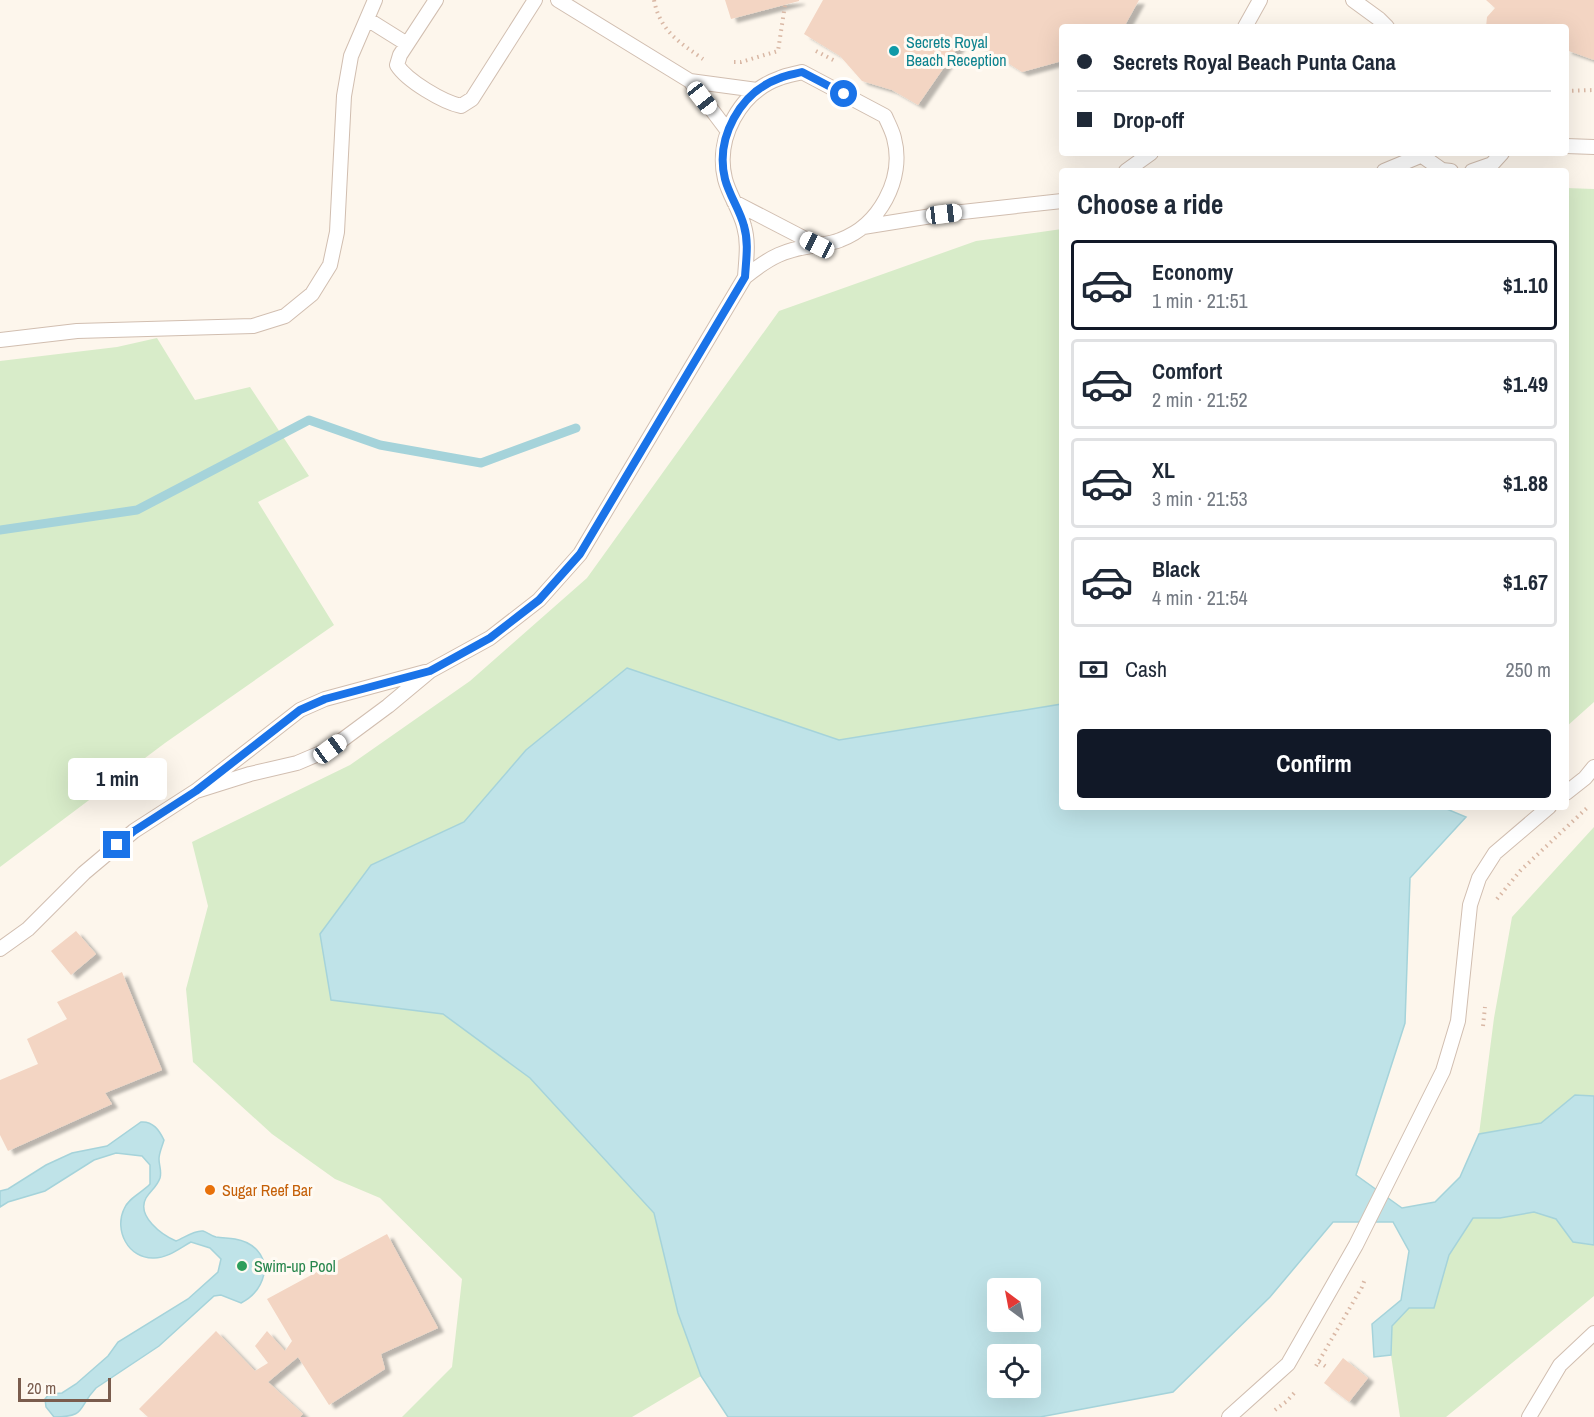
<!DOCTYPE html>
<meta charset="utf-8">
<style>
:root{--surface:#fff;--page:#f6f6f7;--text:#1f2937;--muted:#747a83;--line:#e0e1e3;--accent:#111827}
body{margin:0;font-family:"Archivo Narrow",sans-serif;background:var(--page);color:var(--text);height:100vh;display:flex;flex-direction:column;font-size:22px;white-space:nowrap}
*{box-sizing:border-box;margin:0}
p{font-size:20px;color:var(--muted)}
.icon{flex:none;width:33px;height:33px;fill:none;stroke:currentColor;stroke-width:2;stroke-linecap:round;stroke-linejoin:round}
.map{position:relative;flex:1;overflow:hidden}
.panel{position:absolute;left:1059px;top:168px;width:510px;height:642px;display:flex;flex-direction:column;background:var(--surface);border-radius:6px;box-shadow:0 6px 24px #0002}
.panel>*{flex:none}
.hud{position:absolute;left:1059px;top:24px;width:510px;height:132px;border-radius:6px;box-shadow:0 6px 24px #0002;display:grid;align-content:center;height:132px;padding:0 18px;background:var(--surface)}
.needle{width:39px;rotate:328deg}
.buttons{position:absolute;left:987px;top:1278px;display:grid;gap:12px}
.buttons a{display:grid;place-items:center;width:54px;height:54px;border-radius:6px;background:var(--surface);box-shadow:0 6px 24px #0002;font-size:30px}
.scale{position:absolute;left:18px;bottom:15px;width:93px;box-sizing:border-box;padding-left:6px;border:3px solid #7a5c4d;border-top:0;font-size:16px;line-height:21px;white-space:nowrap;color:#7a5c4d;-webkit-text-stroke:4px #fffaf3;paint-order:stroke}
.end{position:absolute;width:27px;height:27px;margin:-14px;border:8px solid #1a73e8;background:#fff;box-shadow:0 0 0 3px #fff}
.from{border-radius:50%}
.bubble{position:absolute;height:42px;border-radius:6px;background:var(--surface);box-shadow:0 6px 24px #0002;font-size:20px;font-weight:800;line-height:42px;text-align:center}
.car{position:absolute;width:18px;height:36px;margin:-18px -9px;border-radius:8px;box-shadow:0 0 4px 2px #0007;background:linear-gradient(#fff 24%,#345 0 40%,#fff 0 76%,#345 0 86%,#fff 0)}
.hud b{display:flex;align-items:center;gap:21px;height:57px;font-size:22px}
.hud b+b{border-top:2px solid var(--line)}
.hud i{width:15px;height:15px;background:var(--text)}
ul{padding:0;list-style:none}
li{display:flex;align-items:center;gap:18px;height:90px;margin:0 12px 9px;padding:0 6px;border:3px solid var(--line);border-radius:6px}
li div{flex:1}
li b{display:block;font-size:22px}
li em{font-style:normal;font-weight:800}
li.current{border-color:var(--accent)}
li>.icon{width:54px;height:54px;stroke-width:1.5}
h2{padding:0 18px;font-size:27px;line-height:72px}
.pay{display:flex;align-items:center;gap:15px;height:66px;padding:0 18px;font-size:22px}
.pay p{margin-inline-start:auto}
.action{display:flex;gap:12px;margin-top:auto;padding:12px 18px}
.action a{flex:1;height:69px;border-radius:6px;background:var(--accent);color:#fff;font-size:24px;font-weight:800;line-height:69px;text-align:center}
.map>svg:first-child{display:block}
</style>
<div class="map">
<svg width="1594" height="1417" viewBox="0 0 1594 1417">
<defs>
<filter id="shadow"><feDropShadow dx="6" dy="4" stdDeviation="1.5" flood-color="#0004"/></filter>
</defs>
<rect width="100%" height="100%" fill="#fdf6ec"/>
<!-- green -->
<path fill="#d8ecc9" d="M1566,188L1594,189V702L1566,727Z
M1062,229V704L839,740L627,668L526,750L464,822L371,865L331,1000L443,1014L530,1078L654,1213L678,1313L701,1376L632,1417H402L452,1367L462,1279L380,1198L335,1179L272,1134L193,1062L186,989L208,906L192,842L350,765L470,681L587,578L779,311L976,241Z
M157,338L195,400L250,387L309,476L258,502L334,625L165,743L0,867V361L117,347Z
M1594,827V1096L1575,1095L1541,1123L1479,1134L1494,1018L1512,917Z
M1534,1212L1556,1219L1573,1242L1594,1245V1296L1446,1417H1400L1391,1355L1392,1326L1409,1308H1434L1449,1255L1473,1218H1500Z"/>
<!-- water -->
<path fill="#bfe3e8" stroke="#a5d3da" stroke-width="1.5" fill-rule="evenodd" d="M627,668L839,740L1062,704V807H1442L1466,817L1410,878L1405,1023L1356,1175L1402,1208L1435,1202L1460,1177L1479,1134L1541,1123L1575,1095L1594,1096V1245L1573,1242L1556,1219L1534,1212L1500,1218H1473L1449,1255L1434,1308H1409L1392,1326L1391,1355L1374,1357L1372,1324L1401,1300L1409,1251L1393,1222H1333L1270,1297L1173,1392L1040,1417H728L701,1376L678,1313L654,1213L530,1078L443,1014L331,1000L320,934L371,865L464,822L526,750ZM998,1288H1030V1322H998ZM998,1354H1030V1388H998Z
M141,1122C153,1121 159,1130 164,1140C162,1147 159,1153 159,1159C159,1166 162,1171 160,1178C157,1187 150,1191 146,1198C136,1216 162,1235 176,1241C184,1238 194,1230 203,1231C207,1232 211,1236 216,1237C222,1238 228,1238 235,1239C253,1242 267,1255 264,1274C261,1287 253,1297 241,1303L221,1295L214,1296L159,1346L96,1388C77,1408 87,1417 54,1417L46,1407L45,1399L49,1394L62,1393L76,1384L108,1356L118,1342L188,1299L218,1272L221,1259L210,1248L191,1242C180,1248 168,1258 154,1258C128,1259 114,1230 124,1209C128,1198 143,1192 150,1184V1165L142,1156L116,1153L94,1160L45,1191L8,1202L0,1207V1191L8,1189L46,1165L72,1153L107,1146Z"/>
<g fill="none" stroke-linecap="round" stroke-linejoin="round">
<!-- stream -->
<path stroke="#a5d3da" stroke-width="9" d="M0,530L137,510L309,420L380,445L481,463L576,428"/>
</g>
<!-- building -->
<path fill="#f3d5c3" filter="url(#shadow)" d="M725,0H799V1L731,19Z
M823,0H1139L1124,27H1062V61L1022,72L981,46L963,40L918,105L892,90L862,81L840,56L804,34Z
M1486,0H1594V60L1566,50V27H1486L1487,17L1495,8Z
M76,931L96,954L71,975L51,951Z
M122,972L162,1070L105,1093L112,1104L8,1151L0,1135V1080L38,1064L27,1039L67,1019L57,1002Z
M387,1234L438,1328L381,1354L385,1369L329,1405L298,1357L268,1382L303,1414L300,1417H148L139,1409L216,1331L255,1371L268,1363L255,1346L267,1331L285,1351L292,1341L267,1299Z
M1343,1358L1368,1378L1349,1402L1324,1383Z"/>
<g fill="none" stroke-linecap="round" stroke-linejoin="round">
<defs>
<path id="service" d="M436,0L400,55L397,65C407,81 443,102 461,106L472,99L535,0
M558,0L690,81L727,130
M1353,0L1379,19L1387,27
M367,19L407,44
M1245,27L1260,0
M690,81L757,90
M1566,146L1594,147
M1418,153L1442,170L1451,171
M1126,171L1151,153
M1384,171L1420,156
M1472,171L1492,164L1502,153
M734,202L817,245C824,244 833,243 840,240C879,226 905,179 894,138C892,130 888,123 885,116L802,72C795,74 787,75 780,78C740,92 715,138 725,179C729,195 740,210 744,226C749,243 746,260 745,277
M863,227L944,214L1062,201
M0,340L77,331L253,326L285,316L312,294L330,265L337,232L344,96L351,56L375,0
M196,791L250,774L297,763L330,749L388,706L430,671L490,638L539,600L580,554L745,277C771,256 784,250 817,245
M1566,793L1585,778L1594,767
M0,949L28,929L84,873L134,831L196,791L300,710L325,699L425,672
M1229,1417L1288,1364L1356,1245L1443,1071L1458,1021L1470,905L1479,878L1495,853L1549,807
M1529,1417L1560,1365L1594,1333"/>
</defs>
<!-- service casing -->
<use href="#service" stroke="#d1beb0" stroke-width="16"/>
<!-- path -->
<path stroke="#d9b8a5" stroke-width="4" stroke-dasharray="1.5 4.5" stroke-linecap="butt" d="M654,0C660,31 679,42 703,59
M816,51L835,61
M734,62H741L778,51L785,5
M1566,91L1594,90
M1497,899L1520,871L1589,806
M1483,1026L1485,1007
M1319,1362L1328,1368
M1316,1366L1362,1287L1365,1279
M1275,1410L1287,1401L1296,1391"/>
<!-- service -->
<use href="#service" stroke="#fff" stroke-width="14"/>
</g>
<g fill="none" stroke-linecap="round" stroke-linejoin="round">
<!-- route -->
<path stroke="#1a73e8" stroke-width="8" d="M117,845L134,831L196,791L300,710L325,699L430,671L490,638L539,600L580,554L745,277C746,260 749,243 744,226C740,210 729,195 725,179C715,138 740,92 780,78C787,75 795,74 802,72L844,94"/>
</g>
<!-- markers -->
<circle fill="#0f9aa8" stroke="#fffaf3" stroke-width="2" cx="894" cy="51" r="6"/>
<circle fill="#e8710a" stroke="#fffaf3" stroke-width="2" cx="210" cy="1190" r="6"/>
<circle fill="#2e9e5b" stroke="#fffaf3" stroke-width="2" cx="242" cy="1266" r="6"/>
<g text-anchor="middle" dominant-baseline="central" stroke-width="6" stroke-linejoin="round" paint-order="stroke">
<!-- culture labels -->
<g font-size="16" fill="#0d838f" stroke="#fffaf3" text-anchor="start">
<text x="906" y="42">Secrets Royal<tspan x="906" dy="18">Beach Reception</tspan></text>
</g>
<!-- food labels -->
<g font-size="16" fill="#c56008" stroke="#fffaf3" text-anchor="start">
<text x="222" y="1190">Sugar Reef Bar</text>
</g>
<!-- leisure labels -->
<g font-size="16" fill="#27864d" stroke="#fffaf3" text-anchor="start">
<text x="254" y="1266">Swim-up Pool</text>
</g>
</g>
</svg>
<div class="buttons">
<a><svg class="needle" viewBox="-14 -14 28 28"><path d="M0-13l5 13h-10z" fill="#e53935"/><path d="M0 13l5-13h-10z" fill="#747a83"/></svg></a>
<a><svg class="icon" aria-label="locate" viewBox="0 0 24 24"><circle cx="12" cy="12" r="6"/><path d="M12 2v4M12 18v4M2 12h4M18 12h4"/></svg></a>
</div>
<div class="scale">20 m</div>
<i class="end from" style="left:844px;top:94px"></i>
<i class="end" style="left:117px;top:845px"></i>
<div class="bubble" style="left:68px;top:758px;width:99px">1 min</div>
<i class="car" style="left:702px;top:98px;rotate:142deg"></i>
<i class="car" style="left:944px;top:214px;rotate:83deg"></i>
<i class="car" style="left:817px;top:245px;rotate:297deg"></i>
<i class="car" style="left:330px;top:749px;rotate:54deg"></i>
<div class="hud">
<b><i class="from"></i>Secrets Royal Beach Punta Cana</b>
<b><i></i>Drop-off</b>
</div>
<section class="panel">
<h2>Choose a ride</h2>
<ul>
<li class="current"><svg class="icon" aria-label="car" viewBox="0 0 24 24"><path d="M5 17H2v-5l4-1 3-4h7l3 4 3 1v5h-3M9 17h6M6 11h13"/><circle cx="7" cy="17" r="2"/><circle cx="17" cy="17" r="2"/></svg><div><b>Economy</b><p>1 min · 21:51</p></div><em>$1.10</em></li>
<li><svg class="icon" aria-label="car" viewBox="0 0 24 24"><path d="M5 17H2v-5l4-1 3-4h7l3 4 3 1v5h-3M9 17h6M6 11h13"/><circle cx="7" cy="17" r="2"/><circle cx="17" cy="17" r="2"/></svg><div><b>Comfort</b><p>2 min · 21:52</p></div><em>$1.49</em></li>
<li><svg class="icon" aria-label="car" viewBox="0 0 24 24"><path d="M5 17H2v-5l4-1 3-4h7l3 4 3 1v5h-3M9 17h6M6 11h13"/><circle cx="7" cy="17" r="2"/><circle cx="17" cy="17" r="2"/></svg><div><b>XL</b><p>3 min · 21:53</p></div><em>$1.88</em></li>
<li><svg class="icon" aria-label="car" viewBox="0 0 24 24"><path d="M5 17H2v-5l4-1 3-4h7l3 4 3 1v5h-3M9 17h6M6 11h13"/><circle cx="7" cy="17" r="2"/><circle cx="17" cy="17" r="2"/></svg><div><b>Black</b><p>4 min · 21:54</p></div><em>$1.67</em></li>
</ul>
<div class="pay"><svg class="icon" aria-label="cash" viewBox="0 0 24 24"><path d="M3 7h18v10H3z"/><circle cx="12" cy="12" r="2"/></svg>Cash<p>250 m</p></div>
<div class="action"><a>Confirm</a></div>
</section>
</div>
